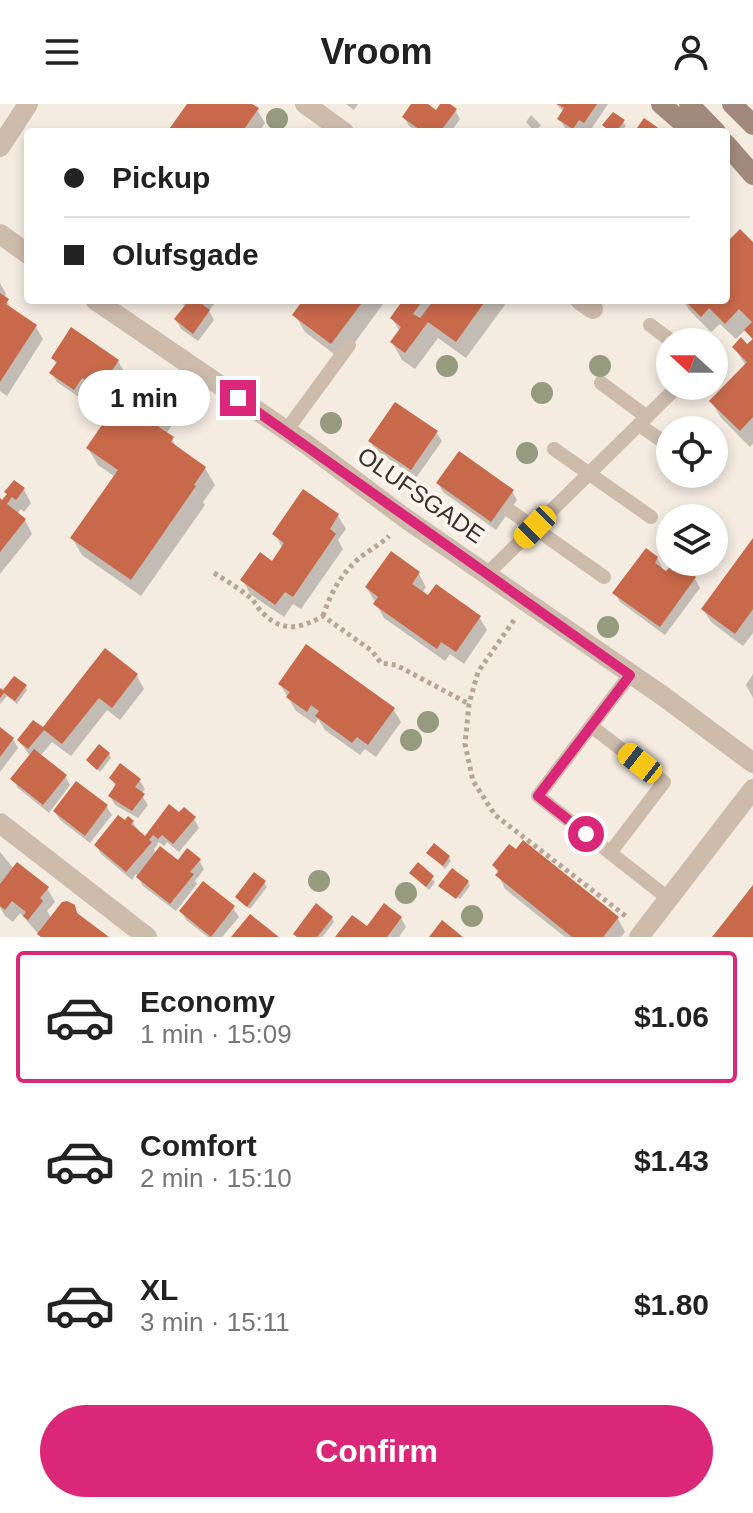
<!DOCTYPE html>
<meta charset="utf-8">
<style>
:root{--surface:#fff;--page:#f6f6f6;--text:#222;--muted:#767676;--line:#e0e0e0;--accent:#db2777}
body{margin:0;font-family:Arial,sans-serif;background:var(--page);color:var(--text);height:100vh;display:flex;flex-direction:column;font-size:30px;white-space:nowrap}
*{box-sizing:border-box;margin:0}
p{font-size:26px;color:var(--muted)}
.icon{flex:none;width:44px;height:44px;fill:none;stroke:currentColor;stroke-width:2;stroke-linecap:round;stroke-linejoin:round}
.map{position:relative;height:833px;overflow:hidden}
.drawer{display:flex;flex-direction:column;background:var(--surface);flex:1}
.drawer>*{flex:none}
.banner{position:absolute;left:24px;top:24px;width:706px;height:176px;border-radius:8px;box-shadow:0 4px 12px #0003;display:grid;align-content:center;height:176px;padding:0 40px;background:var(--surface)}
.needle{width:52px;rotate:291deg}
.tools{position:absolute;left:656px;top:224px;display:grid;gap:16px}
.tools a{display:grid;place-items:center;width:72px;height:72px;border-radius:50%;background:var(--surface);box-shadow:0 4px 12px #0003;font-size:40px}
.end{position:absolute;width:36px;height:36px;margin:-18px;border:10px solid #db2777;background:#fff;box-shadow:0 0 0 4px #fff}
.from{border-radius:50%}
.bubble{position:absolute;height:56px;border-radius:28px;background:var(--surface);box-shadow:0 4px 12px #0003;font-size:26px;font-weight:800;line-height:56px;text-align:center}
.car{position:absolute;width:24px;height:48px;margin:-24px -12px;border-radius:10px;box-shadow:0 0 6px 2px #0007;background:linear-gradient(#f5c518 24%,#345 0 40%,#f5c518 0 76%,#345 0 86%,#f5c518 0)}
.banner b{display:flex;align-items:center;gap:28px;height:76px;font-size:30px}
.banner b+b{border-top:2px solid var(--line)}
.banner i{width:20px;height:20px;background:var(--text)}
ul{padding:14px 0 0;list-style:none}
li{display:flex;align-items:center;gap:24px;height:132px;margin:0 16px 12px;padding:0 24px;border:4px solid transparent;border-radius:8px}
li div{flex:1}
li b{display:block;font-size:30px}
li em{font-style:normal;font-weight:800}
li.on{border-color:var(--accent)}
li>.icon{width:72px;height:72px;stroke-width:1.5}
.primary-button{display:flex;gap:16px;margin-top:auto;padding:16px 40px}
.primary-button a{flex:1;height:92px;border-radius:48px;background:var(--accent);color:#fff;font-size:32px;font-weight:800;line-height:92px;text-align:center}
header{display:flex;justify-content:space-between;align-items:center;height:104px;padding:0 40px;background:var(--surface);font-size:36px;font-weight:800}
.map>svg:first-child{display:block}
</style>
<header><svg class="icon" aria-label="menu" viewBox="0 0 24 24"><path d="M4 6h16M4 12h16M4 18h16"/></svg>Vroom<svg class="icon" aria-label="person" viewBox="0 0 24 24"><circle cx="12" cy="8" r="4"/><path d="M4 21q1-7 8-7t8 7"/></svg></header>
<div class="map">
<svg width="753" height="833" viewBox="0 0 753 833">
<rect width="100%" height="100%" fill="#f4ebe1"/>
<!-- shadow -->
<path fill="#0003" d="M189,0H249L257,6L265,19L259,28H170Z
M346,0H358L354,6Z
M413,0H424L437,9L443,0H446L455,6L460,15L451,28H418L409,22L404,13Z
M556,0H608L590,27L584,24L581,28H572L565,24L560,15L564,8Z
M531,11L541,21L535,28L526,18Z
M623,18L626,22L621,28H610L605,22Z
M753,141V237L746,225L736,235L720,220L711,228L689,206L683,196H726V142Z
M0,179L6,190L4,194L14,208L35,222L43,235L7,292L0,287Z
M177,196H217L209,207L214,216L198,237L181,225L176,216L186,203Z
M306,196H386L342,256L305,228L295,211Z
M406,196H506L507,198L466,254L438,234L415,265L402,256L392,238L400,228L392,214Z
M753,238V340L750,343L721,314L711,297L746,262L734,243H747Z
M53,254L118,257L123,266L105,293L88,282L80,294L57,278L52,269L57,261Z
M167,297L177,314L166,330L172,335L178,346L205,364L215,381L203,398L205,401L141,492L82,451L72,434L115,373L98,361L88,344Z
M692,320L699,326H686Z
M436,328L442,337L416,374L376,346L370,337Z
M714,340L723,350L715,359L714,358Z
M438,379L512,387L517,396L496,426L443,388Z
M24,386L31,399L24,408L21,405L17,410L25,416L32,430L0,470V402L8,392Z
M338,412L346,425L338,436L343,445L301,505L293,500L284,513L250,490L243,476L272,460L283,445L275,430Z
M753,438V529L743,542L711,518L703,505Z
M657,454L662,463L661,466L667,470L695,475L700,484L665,531L620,498L615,489Z
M419,470L426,483L422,489L479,513L487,526L464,560L450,550L445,557L384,514L367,484Z
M753,570V594L746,581Z
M137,572L144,585L120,616L107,606L71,652L52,638L40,652L65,672L70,681L49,709L18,684L13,675L31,653L19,637L43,626Z
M280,580L393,605L401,618L376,653L365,645L360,651L325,626L318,615L315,620L296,607Z
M25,582L27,586L17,600L7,592L0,600V587Z
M0,625L13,635L18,644L0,668Z
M109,650L111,654L100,668L88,657Z
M111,674L139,676L145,685L141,690L148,701L138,714L115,701L110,692L116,683Z
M106,702L112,711L90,739L60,716L55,708Z
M180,711L194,715L199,724L179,748L167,738L164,742L159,738L154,745L156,750L178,759L199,756L204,765L195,777L197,780L176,807L143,782L136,770L132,776L101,750L96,741L125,719L132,718L146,735Z
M0,748L14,765L47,784L55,798L47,807L52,815L74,803L80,813L106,833H41L20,809L13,818L5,812L0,803Z
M429,749L449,754L451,757L445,765Z
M418,761L435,778L429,786L412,769Z
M494,761L618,815L625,828L621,833H565L505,785Z
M468,778L470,782L460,795L441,781Z
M264,779L267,783L250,805L239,797L237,793Z
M233,804L239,813L222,833H208L186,816L181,807Z
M332,814L334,818L322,833H297Z
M401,814L406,823L399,833H337Z"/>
<!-- building -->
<path fill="#c8694b" d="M187,0H252L259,4L242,28H167Z
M411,0H428L436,6L440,0H450L457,5L440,28H423L402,13Z
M557,0H597L584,19L579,16L573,25L557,15L564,4Z
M613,8L625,16L616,28H611L602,21Z
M644,14L664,28H634Z
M740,125L753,138V235L744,226L752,218L739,205L725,220L709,204L701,213L684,196H726V139Z
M0,189L9,195L6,200L37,221L0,278Z
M181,196H206L203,201L210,206L193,230L174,215L186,200Z
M303,196H364L331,240L292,211Z
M403,196H423L413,210L420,214L434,196H486L456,238L428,218L405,249L390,238L401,223L390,214Z
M71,223L119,256L99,286L82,274L74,286L49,269L57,258L51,254Z
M741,233L747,240L753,235V313L740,327L709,297L747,258L732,243Z
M136,272L169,295L153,319L174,333L171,338L206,363L194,381L196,382L131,476L70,434L118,366L86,344Z
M395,298L438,327L411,366L368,337Z
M459,347L514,386L491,418L436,379Z
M14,376L25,384L16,396L12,393L7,400L26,415L0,448V394L2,396L7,390L4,388Z
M303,385L339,410L330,425L336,430L293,493L285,488L275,501L240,476L260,448L272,457L284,439L272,430Z
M753,434V505L735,530L701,505Z
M646,444L658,453L655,459L666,467L675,458L696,473L660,523L612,489Z
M391,447L420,468L412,480L428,491L436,480L481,512L456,548L441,538L437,545L373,500L378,493L365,483Z
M306,540L395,604L368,641L357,633L352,639L315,612L319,607L311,601L307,608L286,593L290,588L278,580Z
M105,544L138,570L112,604L99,594L62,640L44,626L28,645L17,636L33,616L43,623Z
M14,572L27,581L15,597L4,589L0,594V584L3,586Z
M0,623L14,634L0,653Z
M99,640L110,649L97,666L86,656Z
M34,645L67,671L43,701L10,675Z
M120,659L141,675L135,683L145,690L132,707L108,692L116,680L109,674Z
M76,677L108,701L85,732L53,707Z
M169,700L179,708L184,703L196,713L173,740L162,731L158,735L153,731L149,736L152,738L126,768L94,741L118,711L125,716L128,712L134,717L131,720L145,732Z
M523,736L619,813L603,833H572L495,771L499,767L492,761L509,740L516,745Z
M434,739L450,752L443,762L426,749Z
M160,742L178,756L187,744L201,755L190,768L194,770L170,800L136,773Z
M17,758L49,783L40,794L43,797L28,816L23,812L26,808L12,797L5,806L0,802V780Z
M418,758L434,772L426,783L409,769Z
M452,764L469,777L456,795L438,782Z
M254,768L266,777L247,803L235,793Z
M203,777L235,802L211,833L179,807Z
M753,781V833H712L731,809Z
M67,797L75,801L77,809L109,833H41L37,830L62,798Z
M316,799L333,813L317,833H297L293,830Z
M384,799L402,813L387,833H335L352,811L367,822Z
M250,810L279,833H231Z
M442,816L463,833H429Z"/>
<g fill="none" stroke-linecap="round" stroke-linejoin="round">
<!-- path -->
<path stroke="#b9a596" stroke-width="5" stroke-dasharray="4 4" stroke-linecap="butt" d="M214,469C227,477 240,485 252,495C256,500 259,506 264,510C283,529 302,524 323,512L372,547L381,559L396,561L469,600
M323,512C331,488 342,468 362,452C371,445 381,440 389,432
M514,516L478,568L469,600L465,640L473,677L495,711L627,813"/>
<!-- lane -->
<path stroke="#cdbbac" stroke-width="14" d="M650,221L673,238
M601,279L647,313
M639,321L670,342
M286,327L349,241
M554,345L651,413
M509,406L604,473
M487,470L678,282
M591,622L538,692L669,795
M610,749L664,678L591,622L630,571"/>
<!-- street -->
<path stroke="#cdbbac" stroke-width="20" d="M305,0L344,28
M0,43L28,0
M0,130L28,150
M95,196L306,340L405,414L663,592L753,659
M580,196L593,205
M0,719L147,833
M639,833L753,685"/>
<!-- secondary -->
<path stroke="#a18a7d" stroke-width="20" d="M661,0L693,28
M689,0L716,28
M732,0L753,21
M726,40L753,71"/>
</g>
<!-- trees -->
<g fill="#969b7f">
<circle cx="277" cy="15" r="11"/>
<circle cx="447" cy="262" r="11"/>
<circle cx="600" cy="262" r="11"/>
<circle cx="542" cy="289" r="11"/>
<circle cx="331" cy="319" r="11"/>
<circle cx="527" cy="349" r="11"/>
<circle cx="608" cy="523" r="11"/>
<circle cx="428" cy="618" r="11"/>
<circle cx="411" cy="636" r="11"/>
<circle cx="319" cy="777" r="11"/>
<circle cx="406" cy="789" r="11"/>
<circle cx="472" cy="812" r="11"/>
</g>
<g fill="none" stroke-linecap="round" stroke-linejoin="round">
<!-- route -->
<path stroke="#db2777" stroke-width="10" d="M238,294L630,571L538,692L586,730"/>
</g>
<g text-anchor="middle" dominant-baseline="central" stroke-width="8" stroke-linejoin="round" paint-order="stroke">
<!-- street labels -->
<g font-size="24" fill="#3b302b" stroke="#fbf5ee">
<text transform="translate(421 391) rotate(35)">OLUFSGADE</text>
</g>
</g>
</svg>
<div class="tools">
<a><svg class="needle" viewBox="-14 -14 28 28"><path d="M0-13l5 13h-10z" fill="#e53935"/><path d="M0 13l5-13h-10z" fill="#767676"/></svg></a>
<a><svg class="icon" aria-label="locate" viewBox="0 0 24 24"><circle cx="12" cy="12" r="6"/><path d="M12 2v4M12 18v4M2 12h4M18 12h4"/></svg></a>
<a><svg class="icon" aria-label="layers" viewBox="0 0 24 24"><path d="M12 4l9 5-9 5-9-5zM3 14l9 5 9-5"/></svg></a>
</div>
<i class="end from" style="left:586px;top:730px"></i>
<i class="end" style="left:238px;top:294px"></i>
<div class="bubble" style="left:78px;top:266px;width:132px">1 min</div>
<i class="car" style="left:535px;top:423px;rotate:225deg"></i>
<i class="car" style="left:640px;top:659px;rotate:308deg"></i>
<div class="banner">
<b><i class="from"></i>Pickup</b>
<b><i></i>Olufsgade</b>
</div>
</div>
<section class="drawer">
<ul>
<li class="on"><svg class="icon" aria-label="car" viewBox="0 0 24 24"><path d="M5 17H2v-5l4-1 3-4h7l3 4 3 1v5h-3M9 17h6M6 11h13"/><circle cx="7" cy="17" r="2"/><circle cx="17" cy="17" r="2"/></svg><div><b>Economy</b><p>1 min · 15:09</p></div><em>$1.06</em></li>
<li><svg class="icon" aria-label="car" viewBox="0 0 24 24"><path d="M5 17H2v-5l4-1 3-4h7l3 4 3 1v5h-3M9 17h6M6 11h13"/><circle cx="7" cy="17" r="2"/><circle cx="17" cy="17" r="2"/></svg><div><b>Comfort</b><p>2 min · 15:10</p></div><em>$1.43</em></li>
<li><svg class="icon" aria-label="car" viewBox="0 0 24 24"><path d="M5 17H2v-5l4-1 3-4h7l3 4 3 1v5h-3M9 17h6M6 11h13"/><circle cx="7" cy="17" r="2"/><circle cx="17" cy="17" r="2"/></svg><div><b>XL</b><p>3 min · 15:11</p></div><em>$1.80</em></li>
</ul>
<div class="primary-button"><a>Confirm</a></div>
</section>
